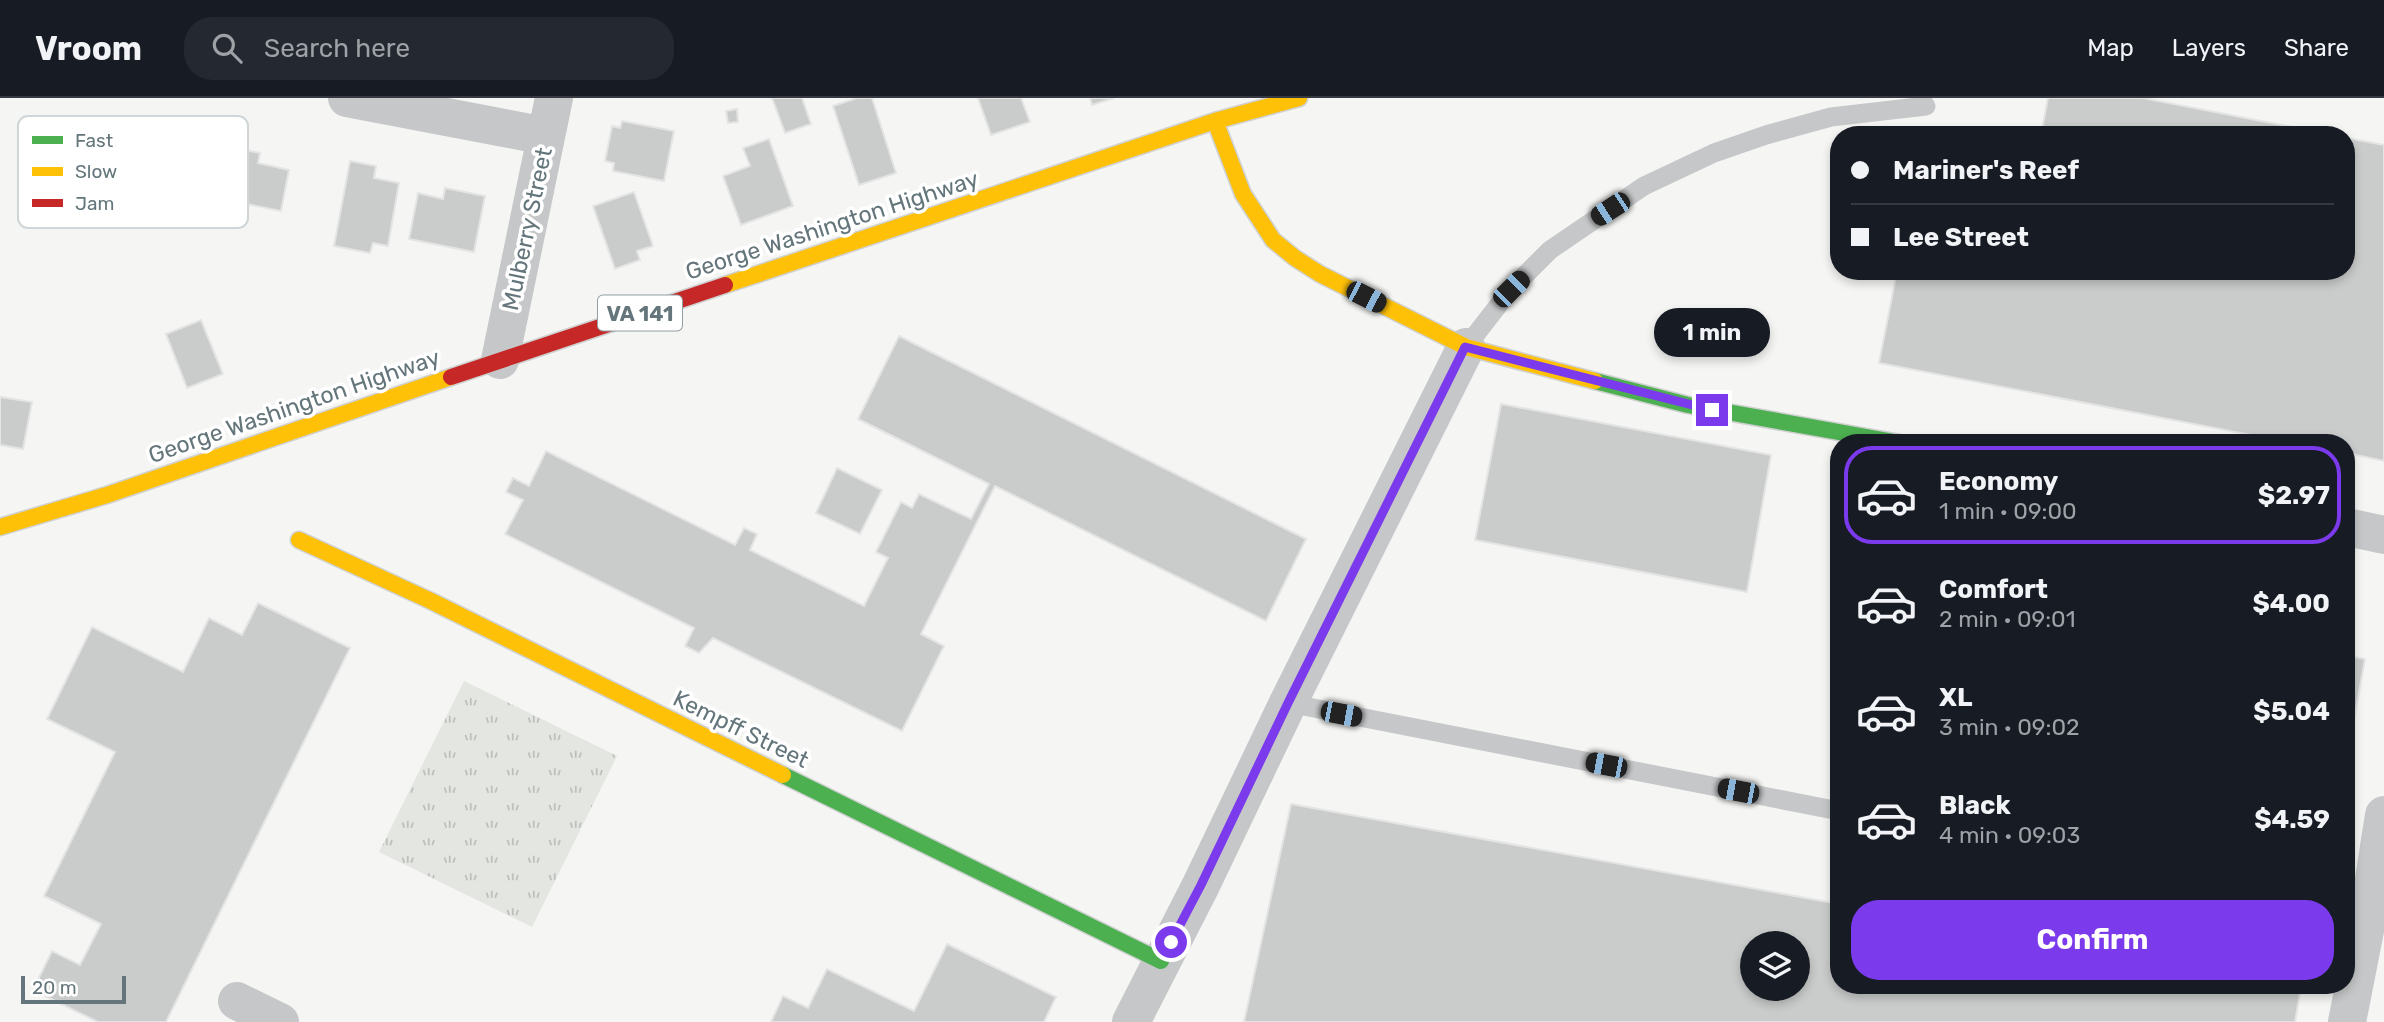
<!DOCTYPE html>
<meta charset="utf-8">
<style>
:root{--surface:#171b24;--page:#242831;--text:#f1f3f6;--muted:#9ea1a6;--line:#363941;--accent:#7c3aed}
body{margin:0;font-family:Rubik,sans-serif;background:var(--page);color:var(--text);height:100vh;display:flex;flex-direction:column;font-size:26px;white-space:nowrap}
*{box-sizing:border-box;margin:0}
p{font-size:23px;color:var(--muted)}
.icon{flex:none;width:38px;height:38px;fill:none;stroke:currentColor;stroke-width:2;stroke-linecap:round;stroke-linejoin:round}
.map{position:relative;flex:1;overflow:hidden}
.drawer{position:absolute;left:1830px;top:336px;width:525px;height:560px;display:flex;flex-direction:column;background:var(--surface);border-radius:28px;box-shadow:0 4px 10px #0003}
.drawer>*{flex:none}
.banner{position:absolute;left:1830px;top:28px;width:525px;height:154px;border-radius:28px;box-shadow:0 4px 10px #0003;display:grid;align-content:center;height:154px;padding:0 21px;background:var(--surface)}
.fabs{position:absolute;left:1740px;top:833px;display:grid;gap:14px}
.fabs a{display:grid;place-items:center;width:70px;height:70px;border-radius:50%;background:var(--surface);box-shadow:0 4px 10px #0003;font-size:35px}
.scale{position:absolute;left:21px;bottom:18px;width:105px;box-sizing:border-box;padding-left:7px;border:4px solid #64767b;border-top:0;font-size:19px;line-height:24px;white-space:nowrap;color:#64767b;-webkit-text-stroke:5px #fff;paint-order:stroke}
.end{position:absolute;width:32px;height:32px;margin:-16px;border:9px solid #7c3aed;background:#fff;box-shadow:0 0 0 4px #fff}
.from{border-radius:50%}
.bubble{position:absolute;height:49px;border-radius:24px;background:var(--surface);box-shadow:0 4px 10px #0003;font-size:23px;font-weight:700;line-height:49px;text-align:center}
.car{position:absolute;width:21px;height:42px;margin:-21px -10px;border-radius:9px;box-shadow:0 0 5px 2px #0007;background:linear-gradient(#222 24%,#8ab4d8 0 40%,#222 0 76%,#8ab4d8 0 86%,#222 0)}
.banner b{display:flex;align-items:center;gap:24px;height:66px;font-size:26px}
.banner b+b{border-top:2px solid var(--line)}
.banner i{width:18px;height:18px;background:var(--text)}
ul{padding:12px 0 0;list-style:none}
li{display:flex;align-items:center;gap:21px;height:98px;margin:0 14px 10px;padding:0 7px;border:4px solid transparent;border-radius:28px}
li div{flex:1}
li b{display:block;font-size:26px}
li em{font-style:normal;font-weight:700}
li.selected{border-color:var(--accent)}
li>.icon{width:63px;height:63px;stroke-width:1.5}
.cta{display:flex;gap:14px;margin-top:auto;padding:14px 21px}
.cta a{flex:1;height:80px;border-radius:28px;background:var(--accent);color:#fff;font-size:28px;font-weight:700;line-height:80px;text-align:center}
header{display:flex;align-items:center;gap:42px;box-sizing:border-box;height:98px;padding:0 35px;background:var(--surface);border-bottom:2px solid var(--line)}
header strong{font-size:33px}
nav{display:flex;gap:38px;margin-inline-start:auto;font-size:24px}
.search{width:490px;height:63px;background:var(--page);display:flex;align-items:center;gap:18px;box-sizing:border-box;padding:0 24px;border-radius:28px;color:var(--muted);font-size:26px}
.map>svg:first-child{display:block}
</style>
<header>
<strong>Vroom</strong>
<div class="search"><svg class="icon" aria-label="search" viewBox="0 0 24 24"><circle cx="10" cy="10" r="6"/><path d="M15 15l6 6"/></svg>Search here</div>
<nav><a>Map</a><a>Layers</a><a>Share</a></nav>
</header>
<div class="map">
<svg width="2384" height="924" viewBox="0 0 2384 924">
<defs>
<pattern id="park-tufts" width="24" height="20" patternUnits="userSpaceOnUse" patternTransform="scale(1.75)"><rect width="24" height="20" fill="#e4e6e2"/><path d="M3 7l-1-3M5 7V3M7 7l1-3M15 17l-1-3M17 17v-4M19 17l1-3" fill="none" stroke="#bcbfbc"/></pattern>
</defs>
<rect width="100%" height="100%" fill="#f5f5f4"/>
<!-- park -->
<path fill="url(#park-tufts)" d="M464,583L617,658L532,829L379,754Z"/>
<!-- building -->
<path fill="#cacccc" stroke="#e4e4e4" stroke-width="2" fill-rule="evenodd" d="M772,0H802L811,26L785,35Z
M857,0H872L896,75L859,87L833,8Z
M978,0H1021L1030,24L991,37Z
M1090,0H1114L1092,7Z
M2048,0H2143L2333,37H2041Z
M737,11L738,24L728,25L726,13Z
M622,23L674,33L664,83L613,73L614,65L605,63L612,28L620,30Z
M2347,40L2384,47V363L2347,355V345H2292L1879,265L1897,173H2347Z
M769,41L793,108L741,127L723,78L750,68L743,50Z
M240,51L260,55L258,65L289,72L281,113L198,96L206,55L238,62Z
M350,63L376,68L374,80L399,85L388,148L373,145L370,155L334,148Z
M445,90L485,98L474,154L409,141L418,95L443,101Z
M634,94L653,148L637,153L640,162L615,171L593,108Z
M201,222L223,276L187,290L166,236Z
M899,238L1306,441L1266,523L995,388L921,536L944,548L902,633L713,540L699,555L685,548L694,530L505,436L523,402L506,394L513,380L529,388L546,353L735,447L744,430L757,436L750,452L864,508L888,460L876,454L901,404L912,410L919,396L971,421L989,386L858,321Z
M0,299L32,304L23,351L0,347Z
M1501,306L1771,357L1747,494L1475,442Z
M837,370L882,392L860,436L816,415Z
M258,505L350,550L166,924H98L33,892L52,853L80,867L101,826L44,798L115,654L47,621L92,529L183,574L209,520L242,537Z
M2347,558L2365,561L2347,659Z
M1291,706L1839,806V887H2291L2301,889L2295,924H1244ZM1752,845H1797V891H1752Z
M947,846L1056,899L1044,924H771L783,898L808,910L827,871L914,913Z"/>
<g fill="none" stroke-linecap="round" stroke-linejoin="round">
<defs>
<path id="fast" d="M1595,283L1688,307L1900,345
M783,677L1161,863"/>
<path id="slow" d="M1215,23L1243,96L1273,142L1295,160L1320,176L1466,249L1595,283
M725,187L1215,23L1299,0
M0,429L107,397L451,279
M299,442L431,503L783,677"/>
<path id="jam" d="M451,279L725,187"/>
</defs>
<!-- fast casing -->
<use href="#fast" stroke="#cfd1d1" stroke-width="19"/>
<!-- slow casing -->
<use href="#slow" stroke="#cfd1d1" stroke-width="19"/>
<!-- jam casing -->
<use href="#jam" stroke="#cfd1d1" stroke-width="19"/>
<!-- lane -->
<path stroke="#c5c7c8" stroke-width="19" d="M1466,249L1511,191L1550,152L1644,88L1714,55L1766,37L1831,19L1926,8
M1288,605L1839,713"/>
<!-- street -->
<path stroke="#c5c7c8" stroke-width="38" d="M347,0L546,38
M500,262L554,0
M2347,429L2384,437
M237,903L280,924
M1131,924L1201,787L1288,605L1466,249
M2347,924L2370,807L2384,717"/>
<!-- fast -->
<use href="#fast" stroke="#4caf50" stroke-width="16"/>
<!-- slow -->
<use href="#slow" stroke="#ffc107" stroke-width="16"/>
<!-- jam -->
<use href="#jam" stroke="#c62828" stroke-width="16"/>
</g>
<g fill="none" stroke-linecap="round" stroke-linejoin="round">
<!-- route -->
<path stroke="#7c3aed" stroke-width="9" d="M1171,844L1201,787L1288,605L1465,249L1712,312"/>
</g>
<g text-anchor="middle" dominant-baseline="central" stroke-width="7" stroke-linejoin="round" paint-order="stroke">
<!-- shield labels -->
<rect fill="#fff" stroke="#929fa3" stroke-width="2" x="598" y="197.5" width="84" height="35" rx="5"/>
<g font-size="21" font-weight="bold" fill="#64767b">
<text x="640" y="215">VA 141</text>
</g>
<!-- street labels -->
<g font-size="23" fill="#64767b" stroke="#fff">
<text transform="translate(832 127) rotate(-18)">George Washington Highway</text>
<text transform="translate(527 131) rotate(-78)">Mulberry Street</text>
<text transform="translate(294 308) rotate(-19)">George Washington Highway</text>
<text transform="translate(741 631) rotate(26)">Kempff Street</text>
</g>
</g>
<!-- legend -->
<rect x="18" y="18" width="230" height="112" rx="10" fill="#fff" stroke="#d0d6d7" stroke-width="2"/>
<rect x="32" y="38" width="31" height="8" fill="#4caf50"/>
<rect x="32" y="69" width="31" height="9" fill="#ffc107"/>
<rect x="32" y="101" width="31" height="8" fill="#c62828"/>
<g font-size="19" fill="#64767b">
<text x="75" y="49">Fast</text>
<text x="75" y="80">Slow</text>
<text x="75" y="112">Jam</text>
</g>
</svg>
<div class="fabs">
<a><svg class="icon" aria-label="layers" viewBox="0 0 24 24"><path d="M12 4l9 5-9 5-9-5zM3 14l9 5 9-5"/></svg></a>
</div>
<div class="scale">20 m</div>
<i class="end from" style="left:1171px;top:844px"></i>
<i class="end" style="left:1712px;top:312px"></i>
<div class="bubble" style="left:1654px;top:210px;width:116px">1 min</div>
<i class="car" style="left:1610px;top:111px;rotate:237deg"></i>
<i class="car" style="left:1511px;top:191px;rotate:45deg"></i>
<i class="car" style="left:1366px;top:199px;rotate:117deg"></i>
<i class="car" style="left:1341px;top:616px;rotate:101deg"></i>
<i class="car" style="left:1606px;top:667px;rotate:281deg"></i>
<i class="car" style="left:1738px;top:693px;rotate:281deg"></i>
<div class="banner">
<b><i class="from"></i>Mariner's Reef</b>
<b><i></i>Lee Street</b>
</div>
<section class="drawer">
<ul>
<li class="selected"><svg class="icon" aria-label="car" viewBox="0 0 24 24"><path d="M5 17H2v-5l4-1 3-4h7l3 4 3 1v5h-3M9 17h6M6 11h13"/><circle cx="7" cy="17" r="2"/><circle cx="17" cy="17" r="2"/></svg><div><b>Economy</b><p>1 min · 09:00</p></div><em>$2.97</em></li>
<li><svg class="icon" aria-label="car" viewBox="0 0 24 24"><path d="M5 17H2v-5l4-1 3-4h7l3 4 3 1v5h-3M9 17h6M6 11h13"/><circle cx="7" cy="17" r="2"/><circle cx="17" cy="17" r="2"/></svg><div><b>Comfort</b><p>2 min · 09:01</p></div><em>$4.00</em></li>
<li><svg class="icon" aria-label="car" viewBox="0 0 24 24"><path d="M5 17H2v-5l4-1 3-4h7l3 4 3 1v5h-3M9 17h6M6 11h13"/><circle cx="7" cy="17" r="2"/><circle cx="17" cy="17" r="2"/></svg><div><b>XL</b><p>3 min · 09:02</p></div><em>$5.04</em></li>
<li><svg class="icon" aria-label="car" viewBox="0 0 24 24"><path d="M5 17H2v-5l4-1 3-4h7l3 4 3 1v5h-3M9 17h6M6 11h13"/><circle cx="7" cy="17" r="2"/><circle cx="17" cy="17" r="2"/></svg><div><b>Black</b><p>4 min · 09:03</p></div><em>$4.59</em></li>
</ul>
<div class="cta"><a>Confirm</a></div>
</section>
</div>
